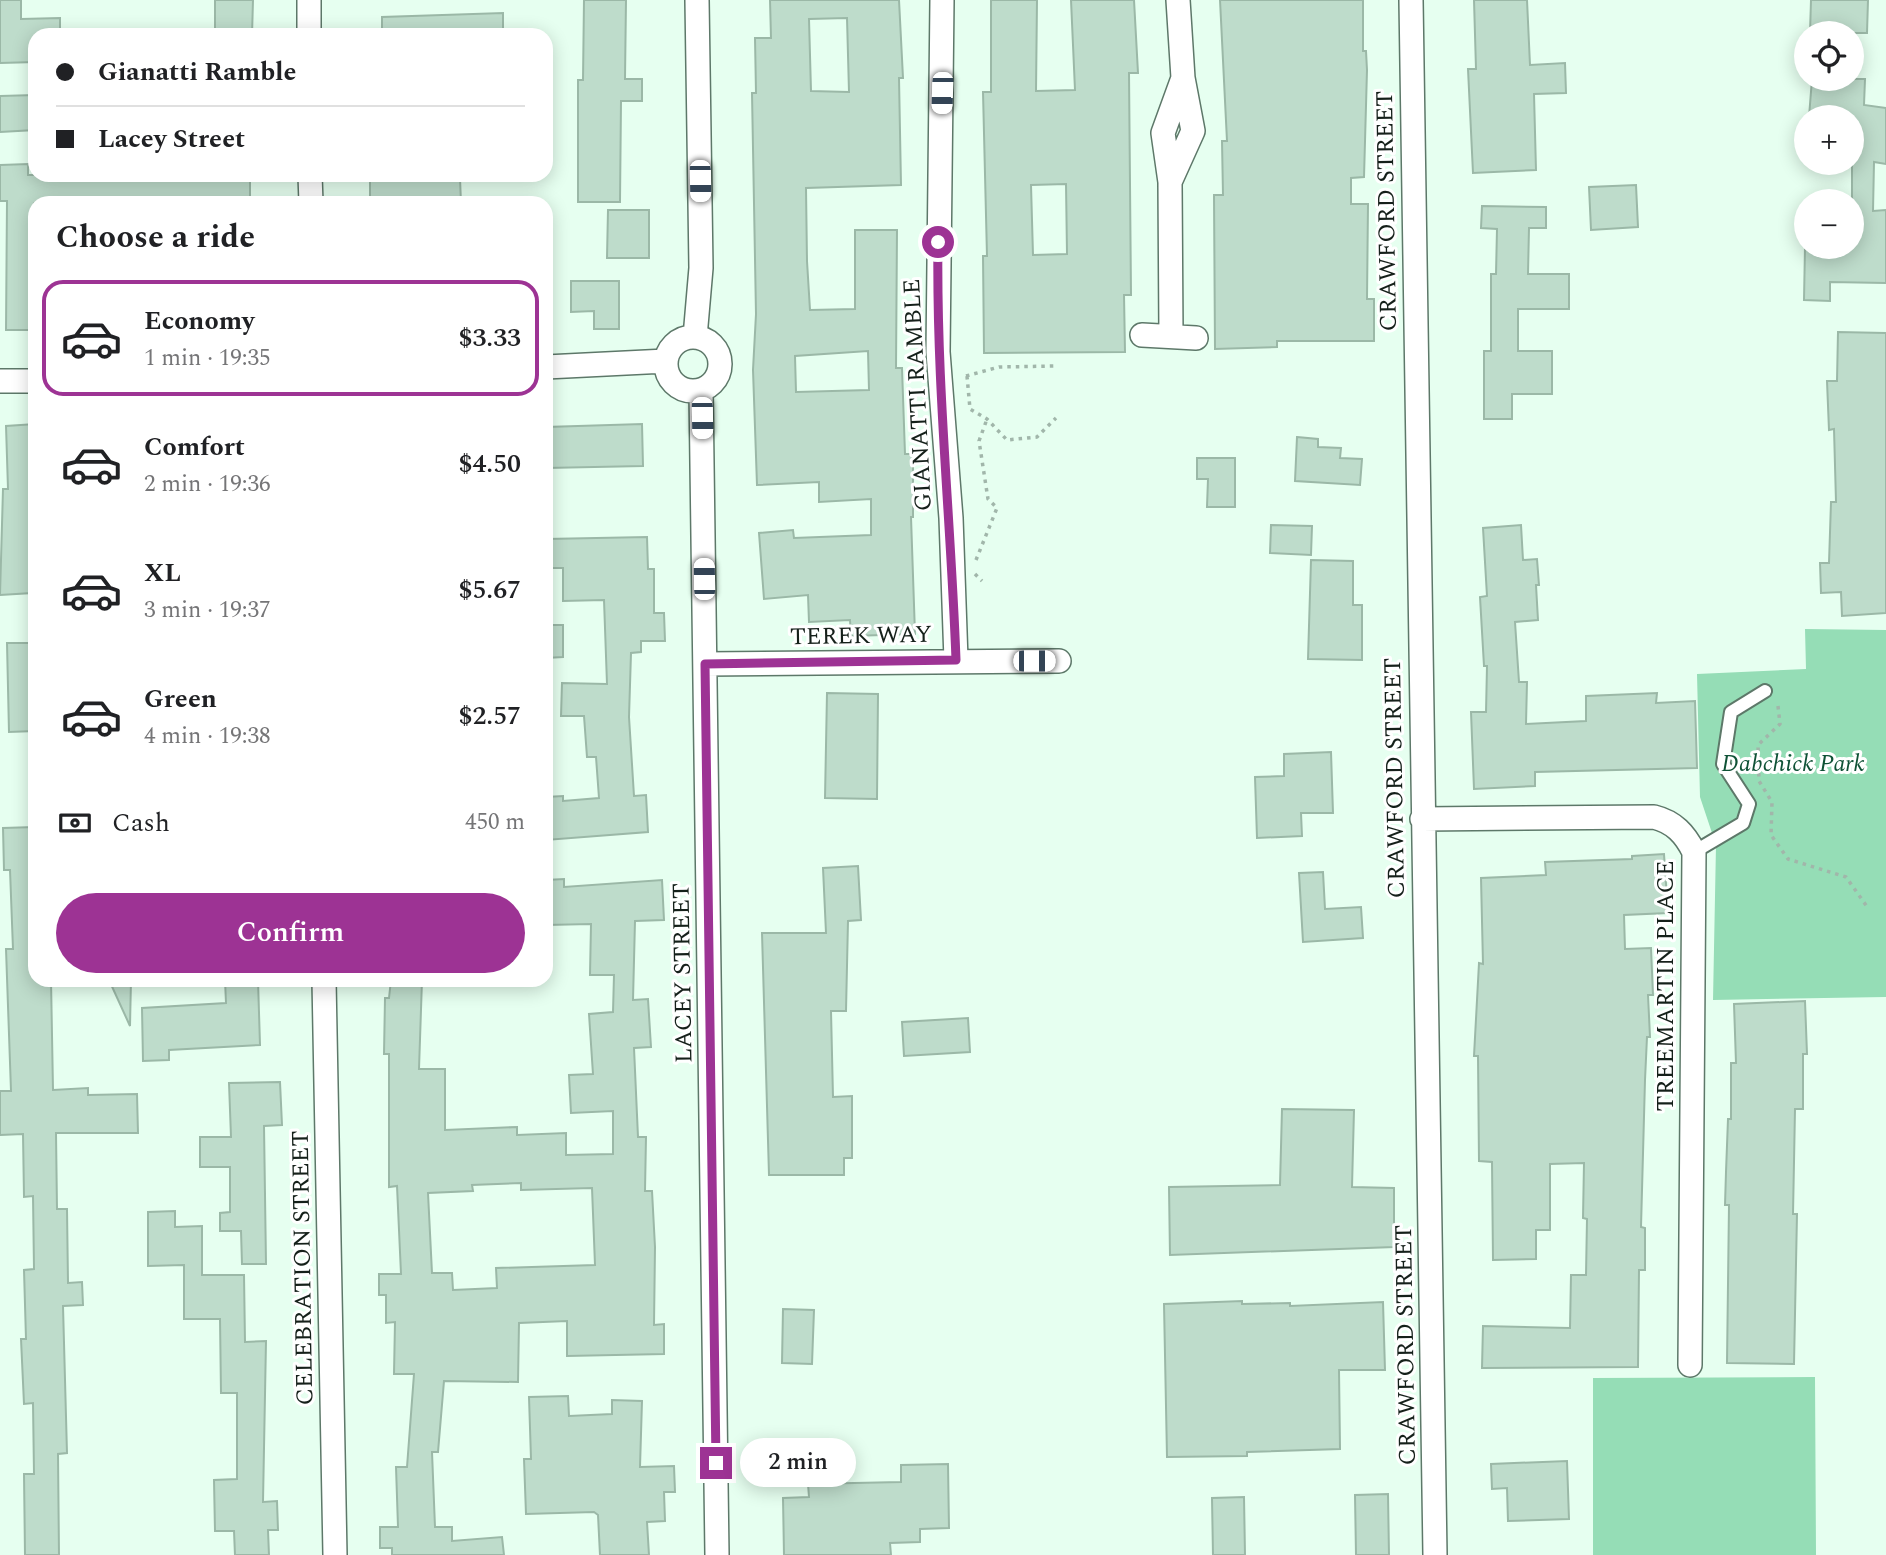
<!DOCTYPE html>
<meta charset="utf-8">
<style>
:root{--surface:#fff;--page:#f2f2f2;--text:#202124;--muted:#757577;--line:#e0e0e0;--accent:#9d3394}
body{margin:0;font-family:Spectral,serif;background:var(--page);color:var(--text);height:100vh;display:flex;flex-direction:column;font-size:26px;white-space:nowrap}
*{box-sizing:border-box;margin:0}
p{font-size:23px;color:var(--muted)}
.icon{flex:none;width:38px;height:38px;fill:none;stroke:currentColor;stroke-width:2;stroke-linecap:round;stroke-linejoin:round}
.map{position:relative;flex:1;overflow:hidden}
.drawer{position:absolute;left:28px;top:196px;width:525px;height:791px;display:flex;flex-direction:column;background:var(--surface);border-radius:21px;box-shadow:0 4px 18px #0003}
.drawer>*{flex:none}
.banner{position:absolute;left:28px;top:28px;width:525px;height:154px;border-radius:21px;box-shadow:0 4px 18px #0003;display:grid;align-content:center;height:154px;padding:0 28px;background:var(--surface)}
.tools{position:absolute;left:1794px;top:21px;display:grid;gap:14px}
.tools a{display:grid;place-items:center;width:70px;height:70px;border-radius:50%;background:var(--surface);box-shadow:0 4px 18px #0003;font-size:35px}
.end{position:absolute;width:32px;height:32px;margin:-16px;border:9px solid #9d3394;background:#fff;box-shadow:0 0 0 4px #fff}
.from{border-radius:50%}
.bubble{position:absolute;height:49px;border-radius:24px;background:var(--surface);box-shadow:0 4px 18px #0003;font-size:23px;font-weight:600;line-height:49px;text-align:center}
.car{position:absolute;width:21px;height:42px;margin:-21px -10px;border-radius:9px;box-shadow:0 0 5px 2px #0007;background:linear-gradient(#fff 24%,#345 0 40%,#fff 0 76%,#345 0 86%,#fff 0)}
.banner b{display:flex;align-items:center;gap:24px;height:66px;font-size:26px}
.banner b+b{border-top:2px solid var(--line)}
.banner i{width:18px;height:18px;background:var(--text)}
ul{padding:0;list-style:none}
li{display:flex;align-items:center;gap:21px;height:116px;margin:0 14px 10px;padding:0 14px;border:4px solid transparent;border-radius:21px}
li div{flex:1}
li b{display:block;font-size:26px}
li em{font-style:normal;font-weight:600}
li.on{border-color:var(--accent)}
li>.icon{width:63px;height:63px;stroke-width:1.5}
h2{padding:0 28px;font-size:32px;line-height:84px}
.pay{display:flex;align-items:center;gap:18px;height:77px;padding:0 28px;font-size:26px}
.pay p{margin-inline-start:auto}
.action{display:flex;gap:14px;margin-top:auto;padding:14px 28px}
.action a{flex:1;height:80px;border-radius:42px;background:var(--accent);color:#fff;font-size:28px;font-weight:600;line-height:80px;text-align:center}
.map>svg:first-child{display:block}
</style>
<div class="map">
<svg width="1886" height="1555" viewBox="0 0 1886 1555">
<rect width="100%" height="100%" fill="#e6fff0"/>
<!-- green -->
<path fill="#95ddb6" d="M1805,629L1886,630V997L1713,1000L1716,845L1700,797L1697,674L1806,669Z
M1815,1377L1816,1555H1593V1378Z"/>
<!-- building -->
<path fill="#bedccb" stroke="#9bb8a7" stroke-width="2" fill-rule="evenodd" d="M0,0H21V19L60,18V35H35V62L0,63Z
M215,0H253L252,35H215Z
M584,0H626L625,79H642V101H621L620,202H578V80H583Z
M770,0H899L903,78H899L901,185L806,188L807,261L810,310L855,309V230H897L896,368H902L905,454H913V517H911L915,634L851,636L850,620L809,622L808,595L764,599L759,533L793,530L794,538L871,535V499L819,502V482L757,485L753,370L756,314L752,93H756L755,38H771ZM847,18L849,92L811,91L809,19ZM868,351L869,390L796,392L795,356Z
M991,0H1037L1036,91L1075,90L1071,0H1134L1138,73H1129L1131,295H1124L1125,352L984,353L983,256H987L983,92H991ZM1066,184L1067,254L1033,255L1031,185Z
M1220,0H1363V51H1366L1367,70L1364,177L1351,178V204H1368L1367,299H1374V341H1277V347L1215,349L1214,195H1223L1222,141H1227Z
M1474,0H1527L1530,65L1565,63L1566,93L1534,94L1536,170L1473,173L1468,69H1476Z
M1811,0H1868L1867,33H1810Z
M503,13V35H382V17Z
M1812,79H1865L1864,105L1886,108V164L1874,162L1873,211L1886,210V283L1830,282V301L1804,300L1805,247H1852V117H1809Z
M35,95V130L0,132V96Z
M28,164V175H250V203H34L35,330H6L7,201H0V165Z
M460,178L461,203H370V180Z
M1636,185L1638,227L1591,230L1589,187Z
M1482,206L1546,207V228H1529L1528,274H1569V309H1518V351H1552V394H1512V419H1484V351H1491V274H1496L1497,229L1481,228Z
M608,210H649V258H607Z
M571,281H619V329H594V311L571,312Z
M1838,332L1886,333V613L1842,616L1841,592L1821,593L1820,563H1829L1831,502H1836L1834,429L1829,430L1827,381H1837Z
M35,424V541H30L32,593L0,595L3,489H8L6,426Z
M642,424L643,466L546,468V427Z
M1297,437L1318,439V447L1341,448L1340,458L1362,459L1360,485L1295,481Z
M1197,458H1235V507H1207L1208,479H1197Z
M1271,525L1312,526L1311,555L1270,553Z
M1521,525L1523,560L1537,559L1539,585H1536L1538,620L1515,622L1519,682H1527L1526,724L1586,721V696L1657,693L1656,703L1695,701L1697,768L1535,772V786L1474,789L1471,712H1486L1487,666H1484L1480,597L1487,596L1483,528Z
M647,537L648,569H654V613H664L665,641H641V652L631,653L629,717L634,796L646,795L648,832L546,840V797L563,796V801L599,798L596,757H587L584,716H561L562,683L607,684L604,600L563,601V568H546V539Z
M1311,560L1353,561V605H1362V660L1308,659Z
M546,625H563V657L546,658Z
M7,643H35V731L9,732Z
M827,693L878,694L877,799L825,798Z
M1331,752L1333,813H1301L1302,836L1257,838L1255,777L1284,776V754Z
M35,827V980H51L53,1090L88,1088V1095L137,1094L138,1133H56L57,1209H67L68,1283L82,1282L83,1305L63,1306L67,1453L58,1454L59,1555H25L24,1474H34L33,1403L24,1404L21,1339H26L24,1270L34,1269L33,1196L24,1197L23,1134L0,1135V1091H11L6,949H13L10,870H4L3,828Z
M1664,854L1668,913L1624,915L1625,949L1651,948L1653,995H1648L1650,1037H1647L1645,1080L1641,1227L1645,1228V1270H1639L1638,1367L1482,1368L1483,1326L1570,1328L1571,1275H1586L1587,1219L1583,1218L1584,1163L1550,1164V1230H1536V1259L1493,1260L1492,1162L1479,1161L1478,1056H1474L1479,963L1483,964L1481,878L1546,875L1545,862L1632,859V856Z
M858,866L861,920L848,921L846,1011H831L833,1097L852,1096V1158H844V1175H769L762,933H826L823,868Z
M1323,872L1325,909L1361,907L1363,938L1303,942L1299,873Z
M564,879V887L662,880L664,920L635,921L633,1000L648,999L651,1047L634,1048L638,1137H646L645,1191H652L655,1247L654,1325L664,1324V1354L567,1356V1321L519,1323L518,1382L444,1381L438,1452H432L435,1527H452V1541L502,1537L504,1555H392V1548H380V1527H398L396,1467H407L414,1374H394L395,1322L386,1323V1295H379V1274H401L397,1186L389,1187V1054H384L385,998H389L391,980H422L419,1069H445V1130L517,1127V1135L566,1133V1155L613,1154V1111L571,1113L569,1075L593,1074L589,1014L613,1012L614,975H590L591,924L546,925V880ZM521,1183V1190L592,1188L595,1265L496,1268L497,1288L453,1290L452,1273H432L428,1193L473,1191L472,1185Z
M109,980H131L130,1026Z
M225,980H258L260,1045L169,1050V1060L143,1061L142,1008L226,1003Z
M1805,1001L1807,1054H1803V1109H1795L1794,1162L1793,1214H1797L1794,1364L1727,1363L1729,1205H1725L1726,1172L1728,1119H1731V1063H1736L1734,1004Z
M968,1018L970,1052L904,1056L902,1022Z
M280,1082L282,1125L264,1126L266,1264H242L241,1231H220V1213L230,1212V1167H200V1137H231L229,1083Z
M1282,1109L1354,1110L1352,1187L1394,1188V1247L1170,1255L1169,1187L1280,1185Z
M175,1211V1227L202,1226V1275H244L245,1342L266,1341L263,1502L277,1501L278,1530H268L269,1555H235L234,1531H215L214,1480L237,1479V1393H221L220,1319H184V1265L148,1266V1212Z
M1242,1301V1304L1290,1303V1306L1383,1302L1385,1370H1339L1340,1449L1247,1452V1456L1167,1457L1164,1304Z
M783,1309L814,1310L812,1364L782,1363Z
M568,1396L569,1416L612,1414V1400L642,1401L640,1467L674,1466L675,1492H664L665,1521L647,1522L649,1555H600L598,1515L594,1512L526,1514L524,1459H531L529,1397Z
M1567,1461L1569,1519L1508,1521L1507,1488L1492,1489L1491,1464Z
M948,1464L949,1528L920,1529V1542L890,1543L891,1555H784L783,1498L809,1497L808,1484L901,1482V1465Z
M1388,1494L1389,1555H1356L1355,1495Z
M1244,1497L1245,1555H1213L1212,1498Z"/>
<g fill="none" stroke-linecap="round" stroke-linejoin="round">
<defs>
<path id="service" d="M1694,852L1743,823L1749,804L1723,764L1731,712L1765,691"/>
<path id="minor" d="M309,0V35
M942,0L938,352L951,518L956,660
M1411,0L1435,1555
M310,175L311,203
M1170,182L1193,131L1183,78L1178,0
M1142,335L1196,338
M1171,336L1170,182L1163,133L1183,78
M695,337L701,268L697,0
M666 364a27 27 0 1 1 54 0a27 27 0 1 1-54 0Z
M546,367L666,361
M0,381H35
M701,391L717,1555
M705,664L1059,661
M1422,819L1654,817C1674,822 1685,834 1694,852L1690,1365
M324,980L335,1555"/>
</defs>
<!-- service casing -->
<use href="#service" stroke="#5d7869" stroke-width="16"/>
<!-- minor casing -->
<use href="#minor" stroke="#5d7869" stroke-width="26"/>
<!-- path -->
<path stroke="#a1b6aa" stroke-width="3.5" stroke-dasharray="3.5 5" stroke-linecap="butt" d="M966,376L999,367L1057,366
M967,376L970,409L987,419L1007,440L1037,437L1056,418
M976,560L997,508L988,499L979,441L987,419
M975,574L982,581
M1778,706L1780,724L1758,745L1759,781L1772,802L1771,835L1788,859L1846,877L1868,908"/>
<!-- service -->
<use href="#service" stroke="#fff" stroke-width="12"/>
<!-- minor -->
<use href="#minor" stroke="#fff" stroke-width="23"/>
</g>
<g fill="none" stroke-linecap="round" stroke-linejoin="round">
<!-- route -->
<path stroke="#9d3394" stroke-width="9" d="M716,1463L705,664L956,660C951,521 936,382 938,242"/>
</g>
<g text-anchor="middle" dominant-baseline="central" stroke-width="6" stroke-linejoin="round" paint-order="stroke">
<!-- street labels -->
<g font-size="24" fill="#15201a" stroke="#fff">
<text transform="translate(1387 211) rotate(-91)">CRAWFORD STREET</text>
<text transform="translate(918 395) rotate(-93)">GIANATTI RAMBLE</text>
<text transform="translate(861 636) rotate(-1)">TEREK WAY</text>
<text transform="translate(1395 778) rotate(-91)">CRAWFORD STREET</text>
<text transform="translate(683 973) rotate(-91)">LACEY STREET</text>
<text transform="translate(1666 986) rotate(-90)">TREEMARTIN PLACE</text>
<text transform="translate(303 1268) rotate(-91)">CELEBRATION STREET</text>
<text transform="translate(1406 1345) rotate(-91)">CRAWFORD STREET</text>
</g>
<!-- park labels -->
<g font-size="24" font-style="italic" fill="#0f5236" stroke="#fff">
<text x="1793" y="764">Dabchick Park</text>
</g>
</g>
</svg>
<div class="tools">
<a><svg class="icon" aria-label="locate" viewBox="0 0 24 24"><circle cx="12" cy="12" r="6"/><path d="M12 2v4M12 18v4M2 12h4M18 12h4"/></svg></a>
<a>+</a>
<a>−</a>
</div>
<i class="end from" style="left:938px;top:242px"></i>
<i class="end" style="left:716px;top:1463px"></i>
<div class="bubble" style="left:740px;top:1438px;width:116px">2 min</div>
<i class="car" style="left:942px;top:93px;rotate:182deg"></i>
<i class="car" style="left:700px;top:181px;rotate:179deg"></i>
<i class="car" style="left:702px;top:418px;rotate:179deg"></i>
<i class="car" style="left:704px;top:579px;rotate:359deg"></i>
<i class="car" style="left:1034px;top:661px;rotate:90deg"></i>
<div class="banner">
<b><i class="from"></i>Gianatti Ramble</b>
<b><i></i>Lacey Street</b>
</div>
<section class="drawer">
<h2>Choose a ride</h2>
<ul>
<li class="on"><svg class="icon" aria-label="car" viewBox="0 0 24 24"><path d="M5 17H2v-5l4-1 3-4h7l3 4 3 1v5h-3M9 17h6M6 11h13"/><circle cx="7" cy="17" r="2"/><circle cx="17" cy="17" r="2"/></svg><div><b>Economy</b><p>1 min · 19:35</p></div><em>$3.33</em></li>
<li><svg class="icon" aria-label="car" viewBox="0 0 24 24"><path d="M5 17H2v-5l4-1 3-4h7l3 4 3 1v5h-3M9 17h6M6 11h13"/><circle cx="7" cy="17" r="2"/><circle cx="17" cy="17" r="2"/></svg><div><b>Comfort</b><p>2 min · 19:36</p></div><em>$4.50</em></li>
<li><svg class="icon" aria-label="car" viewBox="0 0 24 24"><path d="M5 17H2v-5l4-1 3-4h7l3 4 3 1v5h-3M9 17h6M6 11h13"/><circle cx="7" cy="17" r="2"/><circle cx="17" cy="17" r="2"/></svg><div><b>XL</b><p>3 min · 19:37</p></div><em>$5.67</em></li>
<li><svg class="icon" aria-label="car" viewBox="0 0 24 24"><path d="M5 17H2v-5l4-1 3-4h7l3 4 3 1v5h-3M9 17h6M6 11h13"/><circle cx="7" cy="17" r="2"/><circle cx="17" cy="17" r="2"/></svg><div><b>Green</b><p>4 min · 19:38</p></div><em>$2.57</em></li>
</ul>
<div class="pay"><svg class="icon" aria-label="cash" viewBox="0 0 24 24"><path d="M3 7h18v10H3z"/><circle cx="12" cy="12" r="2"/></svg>Cash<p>450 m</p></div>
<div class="action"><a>Confirm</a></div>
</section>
</div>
